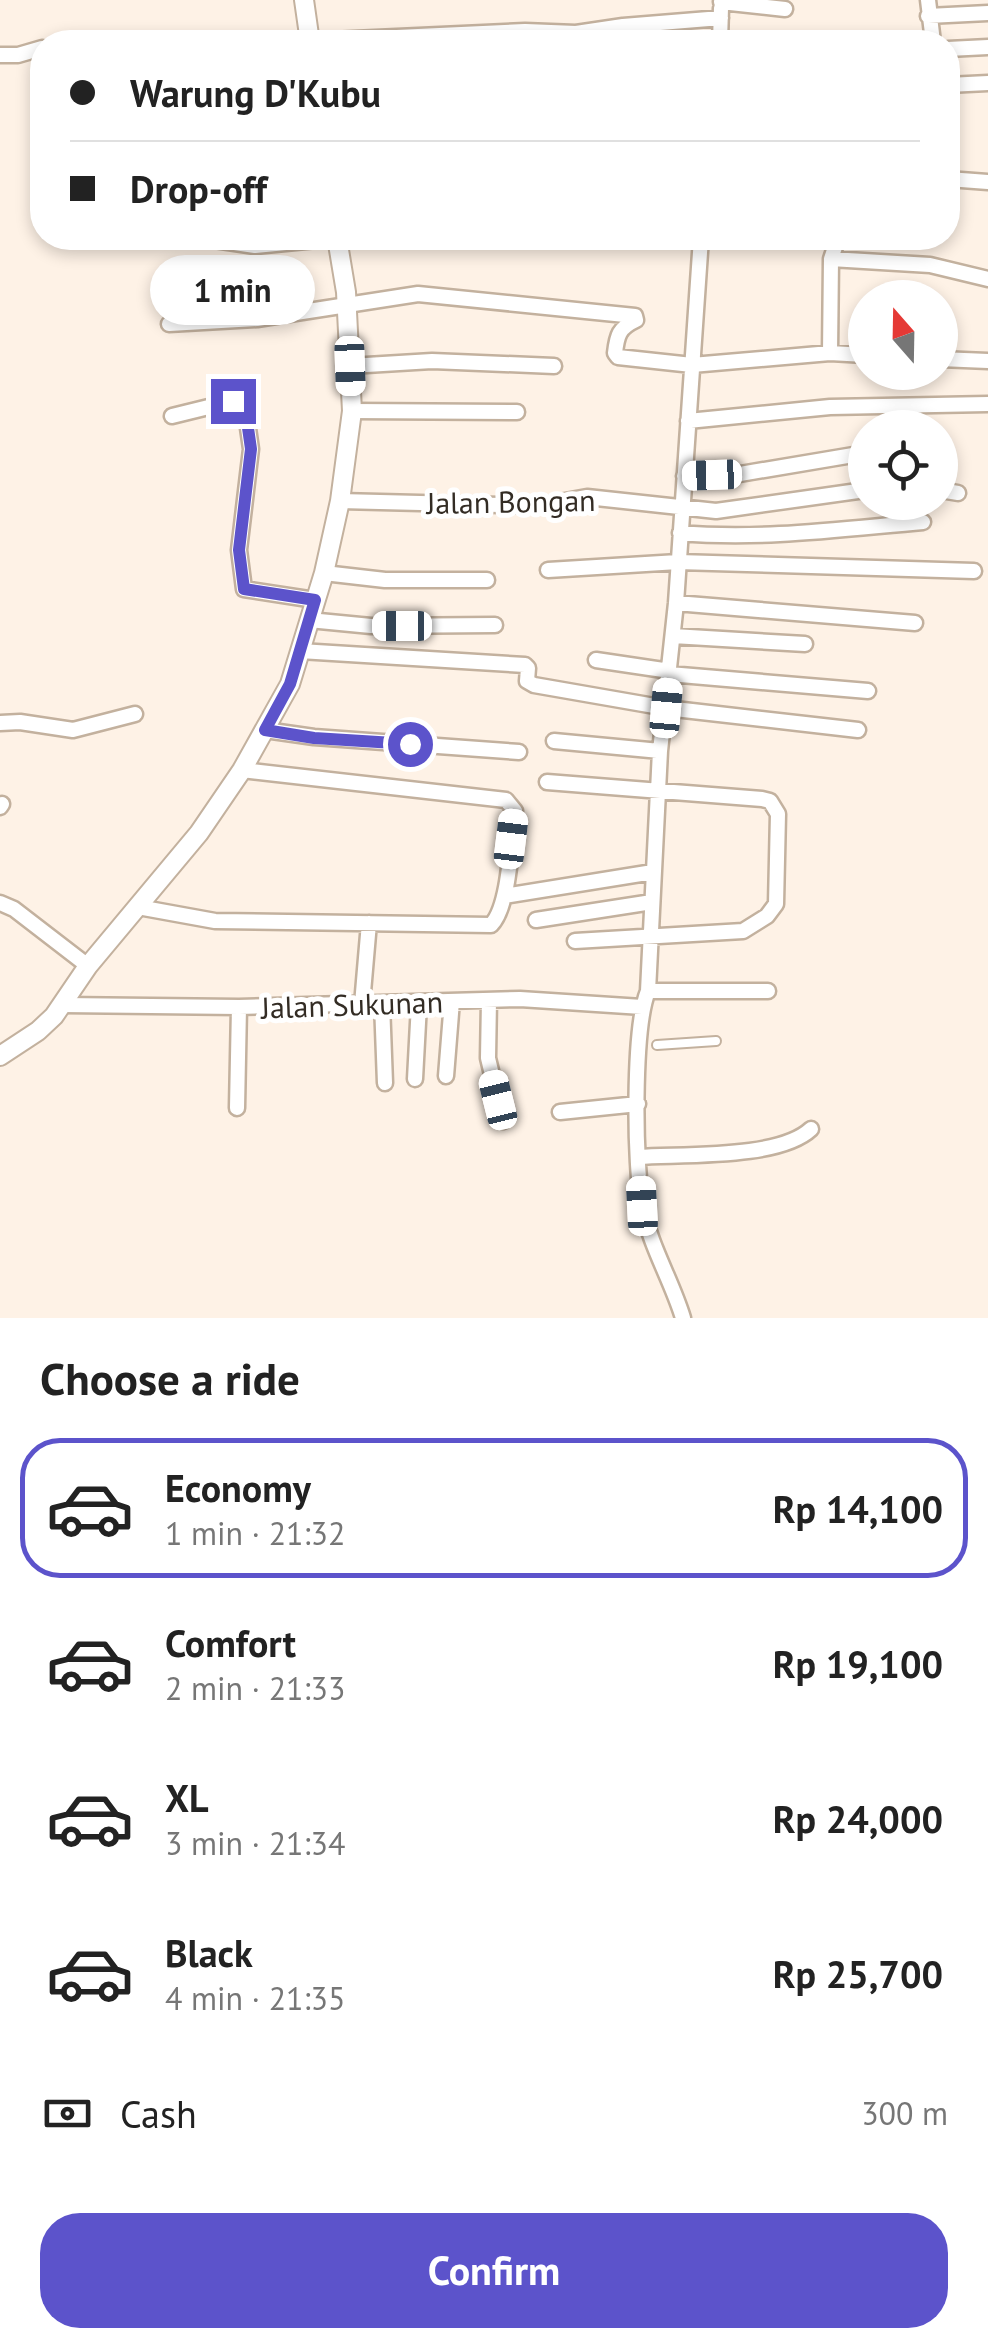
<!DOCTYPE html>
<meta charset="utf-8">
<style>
:root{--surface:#fff;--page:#f6f6f6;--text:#222;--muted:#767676;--line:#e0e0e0;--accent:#5c53cb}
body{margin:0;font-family:"PT Sans",sans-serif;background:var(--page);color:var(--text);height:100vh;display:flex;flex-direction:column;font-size:38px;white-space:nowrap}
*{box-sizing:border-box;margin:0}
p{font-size:32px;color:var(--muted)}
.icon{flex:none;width:55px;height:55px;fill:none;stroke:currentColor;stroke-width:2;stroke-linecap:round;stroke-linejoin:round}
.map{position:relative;height:1318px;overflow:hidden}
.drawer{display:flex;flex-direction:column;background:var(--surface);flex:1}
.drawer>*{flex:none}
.top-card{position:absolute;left:30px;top:30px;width:930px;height:220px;border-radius:40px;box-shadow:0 5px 15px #0003;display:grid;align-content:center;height:220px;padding:0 40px;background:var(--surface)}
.needle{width:65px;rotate:340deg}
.controls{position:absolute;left:848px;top:280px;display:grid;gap:20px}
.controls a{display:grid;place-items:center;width:110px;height:110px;border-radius:50%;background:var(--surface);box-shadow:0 5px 15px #0003;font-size:50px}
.end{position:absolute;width:45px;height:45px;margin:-22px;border:12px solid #5c53cb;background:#fff;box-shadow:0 0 0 5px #fff}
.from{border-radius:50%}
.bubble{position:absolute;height:70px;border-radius:35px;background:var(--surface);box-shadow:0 5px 15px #0003;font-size:32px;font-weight:700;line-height:70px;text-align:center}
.car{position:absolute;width:30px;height:60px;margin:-30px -15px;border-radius:12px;box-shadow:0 0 8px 2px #0007;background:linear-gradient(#fff 24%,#345 0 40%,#fff 0 76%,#345 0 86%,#fff 0)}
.top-card b{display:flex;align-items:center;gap:35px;height:95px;font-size:38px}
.top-card b+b{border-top:2px solid var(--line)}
.top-card i{width:25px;height:25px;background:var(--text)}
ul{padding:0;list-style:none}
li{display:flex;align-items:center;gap:30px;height:140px;margin:0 20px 15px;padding:0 20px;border:5px solid transparent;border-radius:40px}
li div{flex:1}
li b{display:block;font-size:38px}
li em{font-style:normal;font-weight:700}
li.selected{border-color:var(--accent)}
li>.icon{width:90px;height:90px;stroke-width:1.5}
h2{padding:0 40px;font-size:45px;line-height:120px}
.pay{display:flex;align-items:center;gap:25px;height:110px;padding:0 40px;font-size:38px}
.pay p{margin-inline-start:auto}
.action{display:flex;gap:20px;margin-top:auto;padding:20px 40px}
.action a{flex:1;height:115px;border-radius:40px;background:var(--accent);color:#fff;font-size:40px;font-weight:700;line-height:115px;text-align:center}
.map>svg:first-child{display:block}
</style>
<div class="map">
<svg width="988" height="1318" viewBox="0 0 988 1318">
<rect width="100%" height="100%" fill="#fef2e6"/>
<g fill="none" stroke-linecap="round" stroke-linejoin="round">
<defs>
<path id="service" d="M657,1045L716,1041"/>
<path id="minor" d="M928,0L933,42
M721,2L785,9
M928,16L988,13
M310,41L525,31L576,33L623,26L721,18
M121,42H176
M720,42L721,8
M948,49L988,47
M0,55H18L42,48
M948,85L988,83
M948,179L988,182
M201,238L255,246L337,238
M831,259L930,265L988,279
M169,324L257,319L418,294L635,316L636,320C619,328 617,335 615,353L618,357L692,365L830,353L865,355
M830,353L831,259L838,238
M940,359L988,361
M350,366L432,361L554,366
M352,411L517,412
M172,416L233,401L245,407L251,449L239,550L244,589L315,600
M688,421L830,407L988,404
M684,476L740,474L865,453
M940,490L958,493
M340,501L537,506L587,497L716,511L865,490
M680,533C762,540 842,529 923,522
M548,570L678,562L974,571
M324,573L385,580H487
M676,603L915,623
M309,620L371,626L495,625
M673,636L805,644
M300,651L525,665L528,668L527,681L534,685L666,708L858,730
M596,660L670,671
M669,674L868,691
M0,723L20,722L73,730L135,714
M265,730L314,737L519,752
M554,741L660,751
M547,782L762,799L770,801L778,814L776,904L767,916L743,931L575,941
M0,807L2,804
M504,896L653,872
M0,903L14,909L88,966
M138,907L215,921L491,925C510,906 511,839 515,811L506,800L242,770
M536,920L652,902
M648,991H768
M489,1000L488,1058L503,1121
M382,1003L385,1083
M362,1004L369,923
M63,1005L239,1007L520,999L642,1007
M446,1076L452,1001
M415,1079L419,1004
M237,1108L239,1007
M560,1112L638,1104
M639,1157C684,1154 779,1159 811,1129
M683,1318C672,1281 650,1246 643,1208C634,1167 633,1028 648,991L660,751L676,603L701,238"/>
<path id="tertiary" d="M304,0L310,42
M0,1056L38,1031L54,1016L88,966L199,833L242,770L290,684L324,573L340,501L352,411L346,292L337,238"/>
</defs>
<!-- service casing -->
<use href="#service" stroke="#c3b19e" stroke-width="12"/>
<!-- minor casing -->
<use href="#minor" stroke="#c3b19e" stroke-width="19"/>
<!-- tertiary casing -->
<use href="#tertiary" stroke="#c3b19e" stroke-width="22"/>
<!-- service -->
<use href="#service" stroke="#fff" stroke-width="8"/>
<!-- minor -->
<use href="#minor" stroke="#fff" stroke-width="14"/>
<!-- tertiary -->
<use href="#tertiary" stroke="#fff" stroke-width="18"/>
</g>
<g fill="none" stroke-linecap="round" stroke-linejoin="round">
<!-- route -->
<path stroke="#5c53cb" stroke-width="12" d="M233,401L245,407L251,449L239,550L244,589L315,600L290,684L265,730L314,738L410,744"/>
</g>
<g text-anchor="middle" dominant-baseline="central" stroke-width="10" stroke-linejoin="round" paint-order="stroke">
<!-- street labels -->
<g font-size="30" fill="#332c24" stroke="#fff">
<text transform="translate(511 501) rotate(-1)">Jalan Bongan</text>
<text transform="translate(352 1004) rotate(-2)">Jalan Sukunan</text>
</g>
</g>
</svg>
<div class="controls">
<a><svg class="needle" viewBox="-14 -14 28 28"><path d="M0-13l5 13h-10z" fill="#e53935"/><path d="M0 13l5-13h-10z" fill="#767676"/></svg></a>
<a><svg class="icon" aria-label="locate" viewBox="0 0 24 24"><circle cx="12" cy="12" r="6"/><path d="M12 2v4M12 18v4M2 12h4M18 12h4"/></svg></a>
</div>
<i class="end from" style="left:410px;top:744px"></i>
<i class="end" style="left:233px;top:401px"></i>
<div class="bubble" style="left:150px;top:255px;width:165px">1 min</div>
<i class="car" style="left:350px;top:366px;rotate:178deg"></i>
<i class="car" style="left:712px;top:475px;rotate:268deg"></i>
<i class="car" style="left:402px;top:626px;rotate:270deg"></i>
<i class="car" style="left:666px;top:708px;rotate:5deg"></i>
<i class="car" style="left:511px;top:839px;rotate:7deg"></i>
<i class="car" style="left:498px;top:1100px;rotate:346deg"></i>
<i class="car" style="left:642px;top:1206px;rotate:357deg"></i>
<div class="top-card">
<b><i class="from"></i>Warung D'Kubu</b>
<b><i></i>Drop-off</b>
</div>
</div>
<section class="drawer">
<h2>Choose a ride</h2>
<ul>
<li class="selected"><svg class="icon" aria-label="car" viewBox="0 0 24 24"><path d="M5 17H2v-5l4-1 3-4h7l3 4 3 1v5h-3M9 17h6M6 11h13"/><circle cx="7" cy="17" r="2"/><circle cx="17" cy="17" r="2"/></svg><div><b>Economy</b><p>1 min · 21:32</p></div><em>Rp 14,100</em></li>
<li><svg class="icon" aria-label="car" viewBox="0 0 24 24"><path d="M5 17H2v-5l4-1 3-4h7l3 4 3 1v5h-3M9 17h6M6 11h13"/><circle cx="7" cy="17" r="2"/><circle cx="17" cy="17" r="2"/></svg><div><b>Comfort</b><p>2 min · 21:33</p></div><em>Rp 19,100</em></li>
<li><svg class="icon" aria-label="car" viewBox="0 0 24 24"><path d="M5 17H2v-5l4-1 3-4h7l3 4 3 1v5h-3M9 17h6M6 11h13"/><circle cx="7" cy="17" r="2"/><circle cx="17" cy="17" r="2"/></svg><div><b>XL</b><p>3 min · 21:34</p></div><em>Rp 24,000</em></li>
<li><svg class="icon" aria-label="car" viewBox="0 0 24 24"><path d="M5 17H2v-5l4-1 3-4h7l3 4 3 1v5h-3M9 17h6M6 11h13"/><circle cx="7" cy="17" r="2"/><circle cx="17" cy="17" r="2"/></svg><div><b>Black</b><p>4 min · 21:35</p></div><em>Rp 25,700</em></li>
</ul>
<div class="pay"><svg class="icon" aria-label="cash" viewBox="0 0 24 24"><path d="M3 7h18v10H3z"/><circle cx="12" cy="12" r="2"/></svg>Cash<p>300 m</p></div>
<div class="action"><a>Confirm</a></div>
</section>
